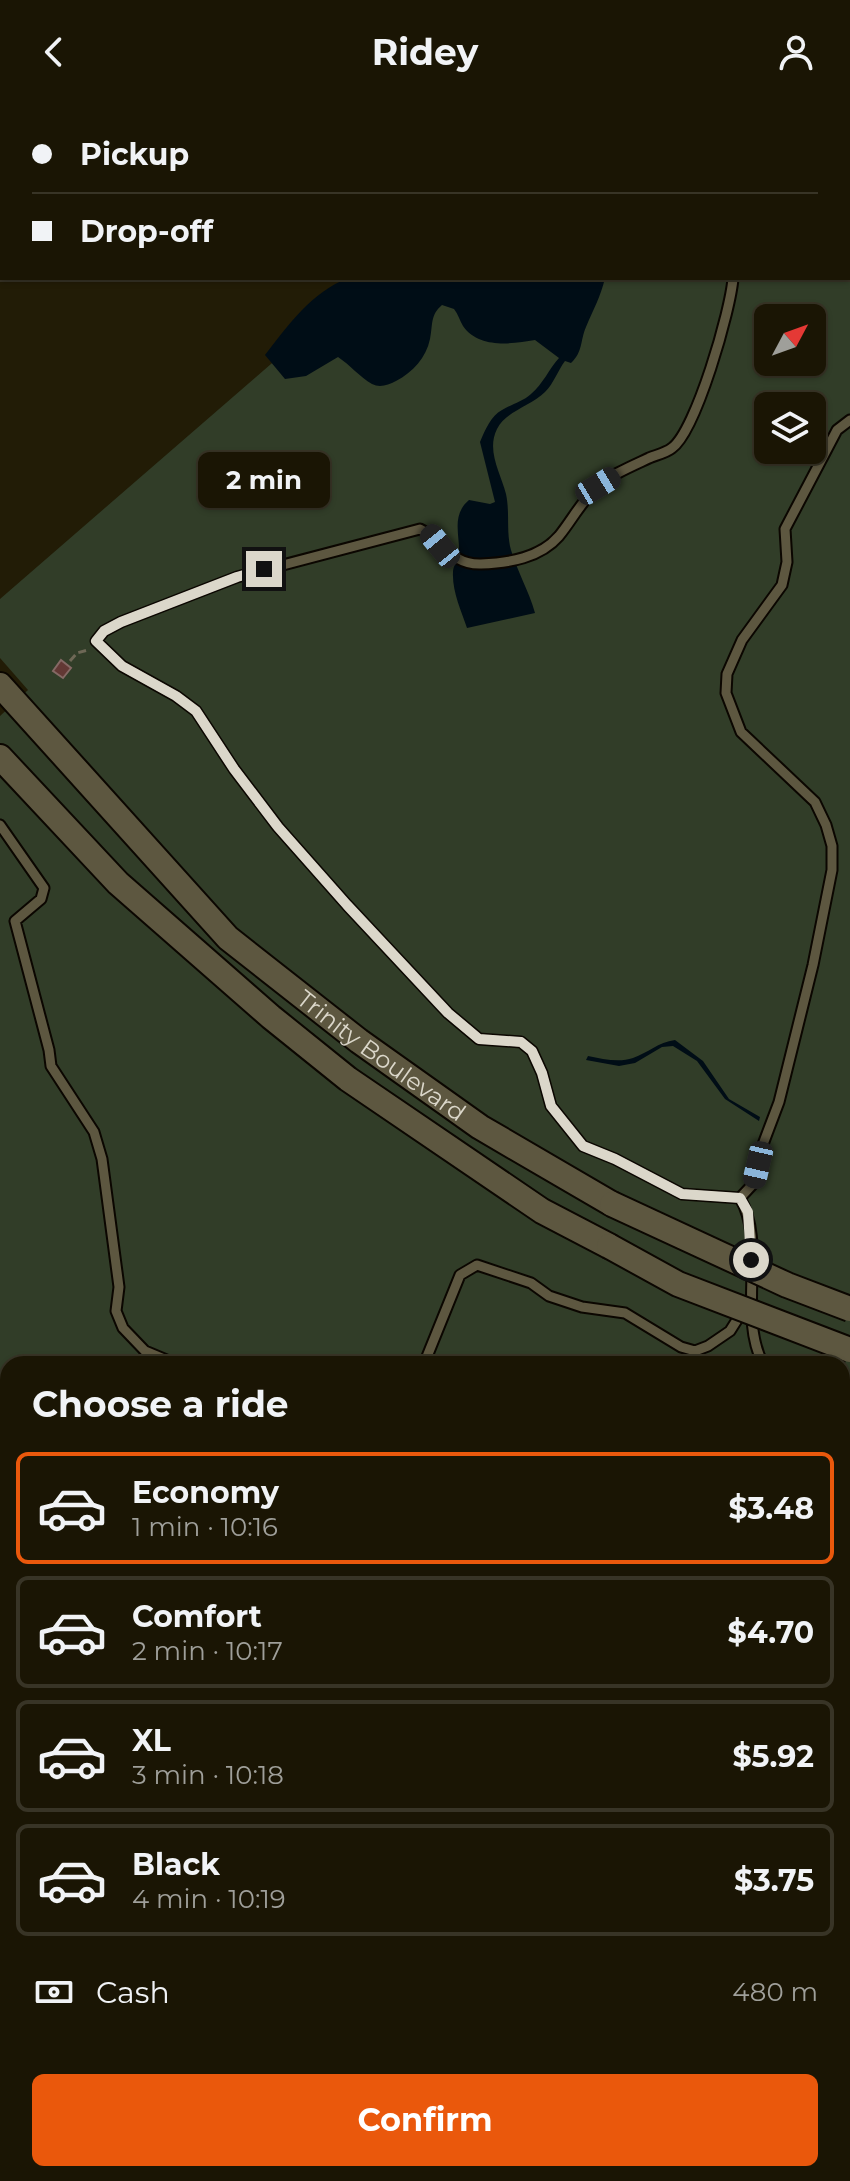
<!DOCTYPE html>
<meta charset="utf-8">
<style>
:root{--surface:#1a1504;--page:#272213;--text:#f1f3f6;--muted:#9f9f9a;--line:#383426;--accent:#ea580c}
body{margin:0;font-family:Montserrat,sans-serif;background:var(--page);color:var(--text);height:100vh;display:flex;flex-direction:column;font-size:30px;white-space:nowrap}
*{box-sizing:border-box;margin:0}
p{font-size:26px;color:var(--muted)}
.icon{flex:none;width:44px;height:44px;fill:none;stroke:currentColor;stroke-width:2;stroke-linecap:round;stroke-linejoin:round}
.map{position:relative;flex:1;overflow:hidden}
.panel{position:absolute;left:0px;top:1252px;width:850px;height:826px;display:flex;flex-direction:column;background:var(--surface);border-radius:24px 24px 0 0;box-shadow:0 2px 6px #0004,0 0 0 2px var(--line)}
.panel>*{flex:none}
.hud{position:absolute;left:0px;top:0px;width:850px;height:176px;box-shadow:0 2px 6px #0004,0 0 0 2px var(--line);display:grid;align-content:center;height:176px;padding:0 32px;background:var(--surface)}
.needle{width:52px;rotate:49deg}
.fabs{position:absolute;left:754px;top:200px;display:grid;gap:16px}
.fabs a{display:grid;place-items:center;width:72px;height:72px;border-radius:12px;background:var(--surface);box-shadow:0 2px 6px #0004,0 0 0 2px var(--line);font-size:40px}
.end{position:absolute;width:36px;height:36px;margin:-18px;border:10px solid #dbd7ca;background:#111;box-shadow:0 0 0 4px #111}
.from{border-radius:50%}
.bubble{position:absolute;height:56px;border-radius:12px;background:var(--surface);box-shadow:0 2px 6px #0004,0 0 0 2px var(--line);font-size:26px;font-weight:700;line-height:56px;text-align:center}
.car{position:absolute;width:24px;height:48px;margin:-24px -12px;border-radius:10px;box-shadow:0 0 6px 2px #0007;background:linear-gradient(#222 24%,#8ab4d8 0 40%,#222 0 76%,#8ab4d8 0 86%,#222 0)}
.hud b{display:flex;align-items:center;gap:28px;height:76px;font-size:30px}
.hud b+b{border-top:2px solid var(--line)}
.hud i{width:20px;height:20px;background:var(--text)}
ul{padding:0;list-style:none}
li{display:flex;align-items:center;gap:24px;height:112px;margin:0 16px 12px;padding:0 16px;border:4px solid var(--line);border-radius:12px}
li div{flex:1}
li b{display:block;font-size:30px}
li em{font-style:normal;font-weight:700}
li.selected{border-color:var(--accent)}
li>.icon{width:72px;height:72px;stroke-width:1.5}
h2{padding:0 32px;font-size:36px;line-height:96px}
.pay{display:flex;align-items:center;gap:20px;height:88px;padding:0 32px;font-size:30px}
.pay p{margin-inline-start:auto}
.button{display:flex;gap:16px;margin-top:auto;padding:16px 32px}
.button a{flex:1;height:92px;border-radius:12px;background:var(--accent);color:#fff;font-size:32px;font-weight:700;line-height:92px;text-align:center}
header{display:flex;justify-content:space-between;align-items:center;height:104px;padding:0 32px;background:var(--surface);font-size:36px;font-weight:700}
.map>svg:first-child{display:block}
</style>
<header><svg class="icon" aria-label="back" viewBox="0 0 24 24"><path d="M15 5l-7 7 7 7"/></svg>Ridey<svg class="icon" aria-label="person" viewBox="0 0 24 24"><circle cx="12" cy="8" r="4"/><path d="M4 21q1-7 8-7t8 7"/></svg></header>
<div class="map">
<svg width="850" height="2077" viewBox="0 0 850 2077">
<rect width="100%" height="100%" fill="#221c06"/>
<!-- green -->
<path fill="#313d28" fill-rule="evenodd" d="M0,0H158L2,2L0,132Z
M571,0H850V2077H199L192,2070H842V1260H8V1862L0,1853V612L28,586L0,554V495L370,174H848V2H568ZM768,214H812V258H768ZM768,302H812V346H768Z"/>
<!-- water -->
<path fill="#000d16" d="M348,174H605C601,192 593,206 586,223C580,237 583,248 571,259L565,257C558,266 554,279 545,288C531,302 506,307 497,325C486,347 501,370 506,390C510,408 506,428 511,446C517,467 529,487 535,509L467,524C461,506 452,487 453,468C453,462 458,456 459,450C460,431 451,411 469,396L490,400L495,398L480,338C485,326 491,312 502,306C512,300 522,298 531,290C543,280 549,265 559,254L535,236C512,240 479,245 463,222C460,217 458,210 454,205L442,201C430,211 433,221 430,235C426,254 413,268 396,277C388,281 380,284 372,280C360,273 350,261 338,253L306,272L285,275L265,251C289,220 311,189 348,174Z
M675,936L703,957L729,995L760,1013L759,1017L725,995L697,957L673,942L662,943L635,959L619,962L586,956L588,952C603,955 619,959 633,954C648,949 658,938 675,936Z"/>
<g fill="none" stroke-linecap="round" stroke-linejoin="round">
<!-- stream -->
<path stroke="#000d16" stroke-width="5" d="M850,1303L844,1392L850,1416
M842,1534L850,1511
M842,1596L850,1605
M236,2077L237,2070"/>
</g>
<!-- building -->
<path fill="#623834" stroke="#856965" stroke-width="2" d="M61,556L71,564L63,574L53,567Z"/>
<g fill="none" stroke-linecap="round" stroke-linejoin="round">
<defs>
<path id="service" d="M657,0L662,2
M733,174C731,205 696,327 672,344C666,349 656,351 649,354C632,362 610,371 596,384C581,398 572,416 559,432C540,454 509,459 481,460C450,461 442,435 420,425L237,473L121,518L104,527L96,537L122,562L176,592L196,607L234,665L278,723L347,801L448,909L479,935L521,938L532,947L542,969L551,1002L583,1042L615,1055L682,1090L740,1094
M0,721L44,784L41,795L15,817L49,946L51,962L94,1028L102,1055L119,1183L116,1207L123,1224L145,1247L176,1260
M740,1094L753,1080L762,1043L779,998L813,861L832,766V742L826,721L815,698L741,628L726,589L727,570L742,536L782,481L787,458L785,425L837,326L850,316
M740,1094C767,1140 737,1209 763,1260
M424,1260L460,1171L477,1161L531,1179L549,1192L582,1203L625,1209L681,1243L695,1247L708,1242L730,1227L742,1208
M842,1655L850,1651
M0,1730L8,1745
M445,2070L454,2077"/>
<path id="minor" d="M0,1878L8,1887
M168,2070L176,2077"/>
<g id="secondary">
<path id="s1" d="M0,581L228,834L359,937L480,1023L612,1100"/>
<path d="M0,653L118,779L271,913L348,975L542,1107L609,1142"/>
</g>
</defs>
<!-- service casing -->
<use href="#service" stroke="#0b0600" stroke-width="13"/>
<!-- minor casing -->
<use href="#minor" stroke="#0b0600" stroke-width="22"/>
<!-- secondary casing -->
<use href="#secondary" stroke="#0b0600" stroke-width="28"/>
<!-- path -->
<path stroke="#6e6856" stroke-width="3" stroke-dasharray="8 4" stroke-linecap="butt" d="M70,557L77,549L88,546"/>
<!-- service -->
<use href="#service" stroke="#5d5740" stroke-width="9"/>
<!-- minor -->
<use href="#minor" stroke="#5d5740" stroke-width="18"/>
<!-- secondary -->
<use href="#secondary" stroke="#5d5740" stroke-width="24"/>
<defs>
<path id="secondary-bridge" d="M612,1100L787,1181L850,1205
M609,1142L678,1180L850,1246"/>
</defs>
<!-- secondary-bridge casing -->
<use href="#secondary-bridge" stroke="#0b0600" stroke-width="28" stroke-linecap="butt"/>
<!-- secondary-bridge -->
<use href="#secondary-bridge" stroke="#5d5740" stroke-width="24"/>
</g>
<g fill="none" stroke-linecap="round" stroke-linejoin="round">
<!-- route -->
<path stroke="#dbd7ca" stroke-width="10" d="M264,465L237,473L121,518L104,527L96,537L122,562L176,592L196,607L234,665L278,723L347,801L448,909L479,935L521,938L532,947L542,969L551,1002L583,1042L615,1055L682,1090L740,1094L748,1108L751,1156"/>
</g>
<g text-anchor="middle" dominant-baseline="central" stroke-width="7" stroke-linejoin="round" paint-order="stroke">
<!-- street labels -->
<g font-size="24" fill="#dbd7ca" stroke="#090702">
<text stroke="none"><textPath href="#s1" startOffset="534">Trinity Boulevard</textPath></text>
</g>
</g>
</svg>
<div class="fabs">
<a><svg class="needle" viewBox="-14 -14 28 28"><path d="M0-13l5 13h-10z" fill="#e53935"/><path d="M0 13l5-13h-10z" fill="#9f9f9a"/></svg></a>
<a><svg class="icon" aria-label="layers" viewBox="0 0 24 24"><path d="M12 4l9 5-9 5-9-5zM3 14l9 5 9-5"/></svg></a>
</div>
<i class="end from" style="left:751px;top:1156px"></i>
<i class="end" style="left:264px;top:465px"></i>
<div class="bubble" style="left:198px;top:348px;width:132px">2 min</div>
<i class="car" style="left:598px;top:382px;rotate:59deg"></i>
<i class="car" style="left:440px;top:442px;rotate:321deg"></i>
<i class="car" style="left:758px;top:1061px;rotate:193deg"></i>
<div class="hud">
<b><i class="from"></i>Pickup</b>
<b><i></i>Drop-off</b>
</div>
<section class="panel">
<h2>Choose a ride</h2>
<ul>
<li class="selected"><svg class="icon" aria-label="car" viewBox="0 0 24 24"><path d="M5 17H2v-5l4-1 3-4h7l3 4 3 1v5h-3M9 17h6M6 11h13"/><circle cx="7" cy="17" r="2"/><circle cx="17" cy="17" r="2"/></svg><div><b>Economy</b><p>1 min · 10:16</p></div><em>$3.48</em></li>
<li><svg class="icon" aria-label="car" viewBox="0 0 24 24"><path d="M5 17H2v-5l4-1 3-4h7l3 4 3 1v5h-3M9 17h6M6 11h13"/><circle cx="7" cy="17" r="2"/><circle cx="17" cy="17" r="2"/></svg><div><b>Comfort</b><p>2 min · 10:17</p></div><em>$4.70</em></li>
<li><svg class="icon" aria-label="car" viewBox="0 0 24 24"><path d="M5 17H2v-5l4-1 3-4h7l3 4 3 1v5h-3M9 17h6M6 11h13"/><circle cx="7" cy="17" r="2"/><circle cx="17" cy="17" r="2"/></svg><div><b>XL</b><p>3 min · 10:18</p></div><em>$5.92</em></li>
<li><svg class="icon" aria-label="car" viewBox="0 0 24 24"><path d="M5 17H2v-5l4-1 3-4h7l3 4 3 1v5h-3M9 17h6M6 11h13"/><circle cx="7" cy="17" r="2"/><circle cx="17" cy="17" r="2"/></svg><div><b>Black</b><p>4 min · 10:19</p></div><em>$3.75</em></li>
</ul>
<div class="pay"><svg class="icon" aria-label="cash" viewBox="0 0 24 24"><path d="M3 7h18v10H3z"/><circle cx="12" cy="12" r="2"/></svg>Cash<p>480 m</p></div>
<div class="button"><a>Confirm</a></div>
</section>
</div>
